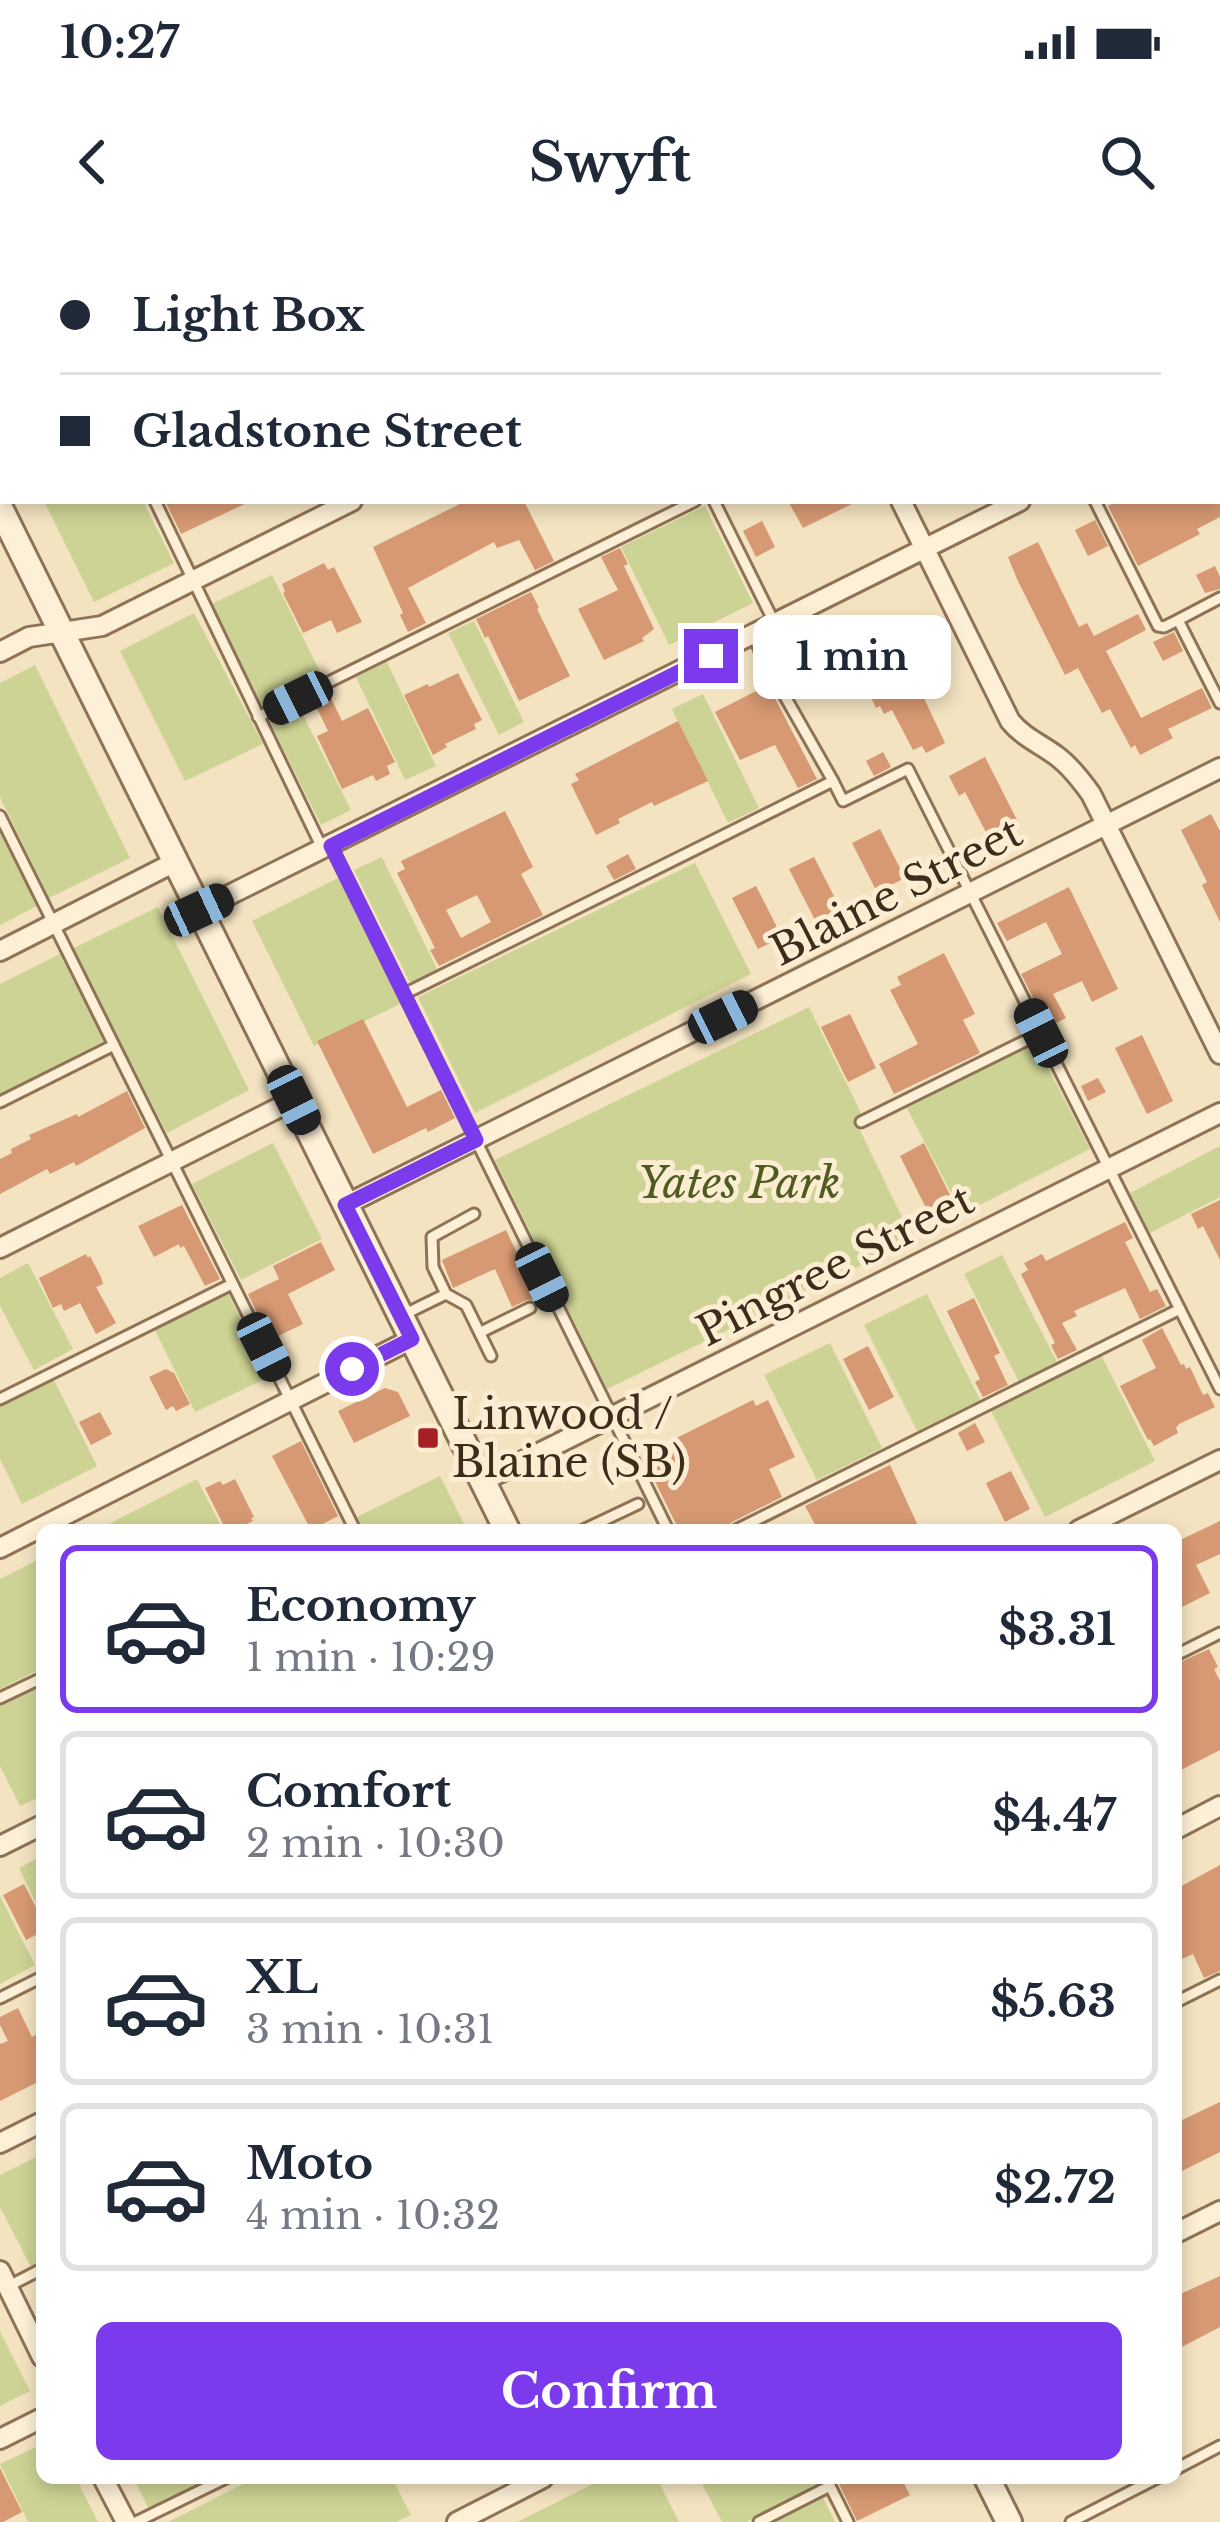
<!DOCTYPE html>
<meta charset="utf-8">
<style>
:root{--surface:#fff;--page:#f6f6f7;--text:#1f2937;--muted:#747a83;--line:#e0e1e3;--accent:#7c3aed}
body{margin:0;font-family:"Libre Baskerville",serif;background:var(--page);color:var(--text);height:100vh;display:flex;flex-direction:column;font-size:45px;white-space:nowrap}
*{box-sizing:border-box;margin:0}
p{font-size:39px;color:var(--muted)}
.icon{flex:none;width:66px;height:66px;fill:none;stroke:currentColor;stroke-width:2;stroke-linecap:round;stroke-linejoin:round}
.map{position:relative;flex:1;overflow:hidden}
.drawer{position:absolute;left:36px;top:1284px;width:1146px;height:960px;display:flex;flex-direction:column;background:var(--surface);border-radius:18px;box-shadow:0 6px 18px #0003}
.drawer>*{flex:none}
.banner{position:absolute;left:0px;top:0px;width:1221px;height:264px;box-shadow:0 6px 18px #0003;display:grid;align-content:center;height:264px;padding:0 60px;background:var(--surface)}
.end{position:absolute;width:54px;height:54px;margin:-27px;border:15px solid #7c3aed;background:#fff;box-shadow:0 0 0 6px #fff}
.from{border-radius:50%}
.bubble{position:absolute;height:84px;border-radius:18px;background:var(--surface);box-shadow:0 6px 18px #0003;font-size:39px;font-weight:700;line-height:84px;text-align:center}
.car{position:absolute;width:36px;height:72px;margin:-36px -18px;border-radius:15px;box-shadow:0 0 9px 3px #0007;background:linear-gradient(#222 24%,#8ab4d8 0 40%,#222 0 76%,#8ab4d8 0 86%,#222 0)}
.banner b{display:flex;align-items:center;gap:42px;height:114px;font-size:45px}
.banner b+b{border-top:3px solid var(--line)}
.banner i{width:30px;height:30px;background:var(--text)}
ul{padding:21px 0 0;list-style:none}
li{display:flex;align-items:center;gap:36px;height:168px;margin:0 24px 18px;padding:0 36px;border:6px solid var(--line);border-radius:18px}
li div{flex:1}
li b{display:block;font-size:45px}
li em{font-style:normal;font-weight:700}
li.on{border-color:var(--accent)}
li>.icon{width:108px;height:108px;stroke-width:1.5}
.primary-button{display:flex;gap:24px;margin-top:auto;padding:24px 60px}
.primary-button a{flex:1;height:138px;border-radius:18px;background:var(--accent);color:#fff;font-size:48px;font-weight:700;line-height:138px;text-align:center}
.status{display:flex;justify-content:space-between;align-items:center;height:84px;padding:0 60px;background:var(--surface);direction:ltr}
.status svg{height:33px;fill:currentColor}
header{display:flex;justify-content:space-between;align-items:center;height:156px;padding:0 60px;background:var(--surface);font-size:54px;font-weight:700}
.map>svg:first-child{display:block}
</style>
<div class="status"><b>10:27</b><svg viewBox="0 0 49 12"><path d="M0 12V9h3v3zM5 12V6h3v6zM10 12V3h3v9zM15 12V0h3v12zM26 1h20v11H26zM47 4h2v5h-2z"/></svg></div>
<header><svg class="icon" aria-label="back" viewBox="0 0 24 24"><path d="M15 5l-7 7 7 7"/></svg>Swyft<svg class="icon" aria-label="search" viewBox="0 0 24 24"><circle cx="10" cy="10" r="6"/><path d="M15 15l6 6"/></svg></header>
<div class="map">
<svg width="1220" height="2282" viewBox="0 0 1220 2282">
<rect width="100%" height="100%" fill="#f3e3c1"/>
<!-- green -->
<path fill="#cdd394" d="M44,261H143L174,323L94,362Z
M705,266L753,363L669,405L621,307Z
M272,335L322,436L262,465L212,364Z
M194,373L263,504L185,541L120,411Z
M474,381L524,482L499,495L448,393Z
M387,422L436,526L405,540L356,437Z
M35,425L130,618L49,658L0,557V443Z
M703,454L759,568L728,583L672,469Z
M298,465L351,570L321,585L269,480Z
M0,593L37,666L0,685Z
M382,617L438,731L411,745L354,630Z
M695,623L751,734L475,873L418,757Z
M340,637L402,763L314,806L252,681Z
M158,667L249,850L167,893L72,709Z
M60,714L104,801L0,854V744Z
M809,767L862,875L855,880L913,1000L607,1149L495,920Z
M1035,803L1090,909L962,974L907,868Z
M273,903L322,999L241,1040L192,944Z
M1220,906V957L1150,993L1130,953Z
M1002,1015L1057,1122L1019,1142L964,1034Z
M28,1023L73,1109L34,1130L0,1066V1038Z
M227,1051L269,1137L195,1172L153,1086Z
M927,1054L980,1160L917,1191L864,1085Z
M830,1103L882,1208L817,1240L764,1135Z
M1101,1115L1155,1221L1045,1277L991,1171Z
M53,1138L97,1226L22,1264L0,1219V1164Z
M440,1236L467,1290H363L357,1277Z
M197,1239L223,1290H97Z
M42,1318V1428L0,1449V1339Z
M42,1445V1556L20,1566L0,1526V1466Z
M42,1616V1675L19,1628Z
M0,1656L35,1725L0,1744Z
M42,1914V2022L31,2027L0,1967V1935Z
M0,2091L30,2151L0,2166Z
M42,2204V2238H76L98,2282H28L0,2224Z
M134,2238H213L149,2270Z
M255,2238H392L411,2275L396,2282H168Z
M605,2238H657L679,2282H517Z
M699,2238H818L821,2243L746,2282H722Z
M823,2258L835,2282H775Z"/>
<!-- building -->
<path fill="#d69973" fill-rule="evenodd" d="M165,261H251L181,294Z
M466,261H524L554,321L535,330L519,300L497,308L494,302L408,348L426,383L408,392L400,375L403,373L373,307Z
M788,261H858L803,288Z
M1118,261H1220V277L1197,289L1200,294L1138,326L1108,266Z
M1095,280L1108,306L1088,316L1075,290Z
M762,281L775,307L756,317L743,291Z
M1038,302L1079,387L1087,383L1094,396L1138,374L1146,390L1106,411L1141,478L1202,448L1212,468L1168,489L1173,498L1140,515L1135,505L1131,508L1110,469L1102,473L1078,428L1065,435L1017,339L1008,317Z
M620,308L628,324L624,326L654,389L642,398L644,401L604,420L578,369L618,350L601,317Z
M324,323L328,330L334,327L362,382L337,393L331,380L303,393L283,353L285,352L282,344Z
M1215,326L1220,337V349L1205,353L1196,335Z
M531,352L539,368L537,369L570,436L519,461L488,396L485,398L476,379Z
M889,380L926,454L923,456L945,503L926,513L922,506L913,510L892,470L884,474L880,466L876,468L867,449L871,447L868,439L849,398Z
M1174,392L1183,411L1163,421L1153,402Z
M804,423L813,443L793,452L784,433Z
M458,433L482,480L474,484L476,489L445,504L447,507L433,515L404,455L428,444L429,447Z
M768,445L817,539L798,548L775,505L740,520L715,472Z
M328,452L342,481L368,468L395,522L387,526L390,534L376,541L373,535L342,549L317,496L328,491L313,460Z
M678,481L708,541L654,566L652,562L618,579L620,583L596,595L571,544L579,540L575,534Z
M883,512L891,527L874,536L866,521Z
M985,517L1019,584L989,598L965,552L959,556L949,536Z
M505,571L533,627L521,634L543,675L439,726L430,710L435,708L397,633L405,629L401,621ZM477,655L491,682L461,698L446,670Z
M1211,574L1220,591V682L1202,645L1207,642L1181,590Z
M880,589L905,638L877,652L852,603Z
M628,614L636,629L614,640L606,626Z
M814,617L840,668L832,672L836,679L821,686L818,679L815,680L789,629Z
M756,646L782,697L758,709L732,658Z
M1069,647L1118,749L1092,762L1082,741L1053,754L1066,778L1048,787L1021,734L1062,714L1046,682L1007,701L997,683Z
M944,713L975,774L963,780L980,813L894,854L879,824L918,804L890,750L901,745L897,737Z
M850,774L876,828L848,842L821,787Z
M363,779L407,867L441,850L455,878L428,892L426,888L373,914L317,801Z
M1142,795L1173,861L1147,874L1115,808Z
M1098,838L1106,852L1088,861L1081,846Z
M127,851L145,888L76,926L74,922L50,934L47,929L0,954V919L12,913L11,909L31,899L29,895L77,874L78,877Z
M924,903L952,959L928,972L900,916Z
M1220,960V1020L1203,986L1198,989L1191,974Z
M182,965L220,1039L205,1046L184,1006L180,1008L179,1004L154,1017L138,986Z
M1125,982L1133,998L1125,1002L1150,1052L1157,1049L1166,1066L1140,1079L1125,1048L1074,1071L1077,1076L1062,1083L1077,1110L1058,1119L1051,1105L1055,1103L1021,1034L1028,1030L1024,1023L1042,1014L1046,1021Z
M506,990L539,1059L527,1060L512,1067L495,1029L453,1048L442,1020Z
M321,1002L335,1030L288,1054L303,1084L270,1100L248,1054L279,1039L273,1026Z
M86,1014L88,1018L90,1016L101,1037L103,1044L96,1047L116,1083L96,1094L80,1063L64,1071L61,1064L53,1068L39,1038Z
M974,1058L1000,1113L994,1116L1008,1145L983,1157L975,1142L980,1139L947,1071Z
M1162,1088L1181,1125L1184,1124L1186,1129L1190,1127L1203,1155L1208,1153L1215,1167L1179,1184L1176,1188L1178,1193L1154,1206L1150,1199L1148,1200L1120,1146L1156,1128L1142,1100Z
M868,1106L894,1157L869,1170L843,1119Z
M166,1129L174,1133L190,1164L176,1171L173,1166L166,1170L149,1137Z
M385,1148L398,1152L410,1176L354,1203L338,1171Z
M753,1160L756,1166L768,1160L795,1217L769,1229L782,1257L732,1282L722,1290H679L642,1215Z
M100,1172L112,1194L91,1205L79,1182Z
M975,1183L985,1202L967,1211L958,1193Z
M301,1201L338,1276L311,1290L272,1216Z
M890,1225L920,1290H818L805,1266Z
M1011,1231L1030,1269L1005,1282L986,1243Z
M235,1239L254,1277L251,1278L253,1281L235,1290H226L205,1248L220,1241L223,1245Z
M1220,1281V1314L1196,1325L1210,1353L1176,1370V1302Z
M1209,1409L1218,1427L1214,1429L1220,1441V1510L1181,1530L1176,1520V1424Z
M1220,1625V1731L1204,1738L1193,1714L1180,1720L1176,1712V1649Z
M24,1644L42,1679V1692L26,1700L3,1655Z
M18,1768L32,1797L42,1792V1840L0,1861V1804L8,1801L0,1785V1777Z
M1220,1862V1912L1176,1934V1883Z
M1220,2036V2087L1176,2110V2056Z
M0,2228L22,2272L3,2282H0Z
M836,2238H901L910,2255L857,2281Z"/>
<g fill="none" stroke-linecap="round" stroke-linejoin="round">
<defs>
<path id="service" d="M29,0L31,3
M590,0L591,3
M967,0L968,3
M528,3L534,0
M1202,3L1208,0
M155,261L323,610
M714,261L775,384
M1095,261L1158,386L1164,387L1178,380L1220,463
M1178,380L1220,358
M258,477L695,261
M833,541L843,561L908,529L1220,1149
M0,576L355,1290
M331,606L668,1290
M404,754L833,541L762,416L753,394
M0,862L114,805
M861,882L1041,793
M446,1054L466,1065L491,1116
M401,1076L446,1054L433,1027L432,997L474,974
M481,1092L530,1068
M0,1159L232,1044
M583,1290L638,1264
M736,1290L1180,1069
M1176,1415L1220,1393
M0,1458L42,1438
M0,1758L42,1737
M1176,1762L1220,1740
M5,2048L42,2029
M1176,2229L1220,2206
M826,2238L848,2282
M136,2282L226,2238
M759,2282L830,2246
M1071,2282L1157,2238"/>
<path id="minor" d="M775,0L776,3
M182,3L188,0
M866,3L872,0
M0,94L3,93
M1218,162L1220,161
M901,261L1010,481C1024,498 1041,504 1058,517C1071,527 1081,540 1091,554L1220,814
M0,412L29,397L102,386L352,261
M199,670L1020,261
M0,711L175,622
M345,965L1220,528
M0,1008L294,860
M483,1241L1220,873
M1079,1290L1220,1220
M0,1308L412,1099
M1176,1589L1220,1566
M0,1606L42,1585
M0,1903L42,1882
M1176,1993L1220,1971
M0,2031L42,2117
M0,2199L42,2178
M103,2238L126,2282
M457,2282L543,2238"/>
<path id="tertiary" d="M0,268L507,1290
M987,2238L1009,2282"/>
</defs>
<!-- service casing -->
<use href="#service" stroke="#8f7356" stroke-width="15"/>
<!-- minor casing -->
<use href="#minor" stroke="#8f7356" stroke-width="24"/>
<!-- tertiary casing -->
<use href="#tertiary" stroke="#8f7356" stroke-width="30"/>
<!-- service -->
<use href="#service" stroke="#fdf0d6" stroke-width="9"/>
<!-- minor -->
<use href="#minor" stroke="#fdf0d6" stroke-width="18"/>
<!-- tertiary -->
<use href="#tertiary" stroke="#fdf0d6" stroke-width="24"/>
</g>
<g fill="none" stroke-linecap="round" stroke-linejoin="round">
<!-- route -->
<path stroke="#7c3aed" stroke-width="15" d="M352,1129L412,1099L345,965L476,900L331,606L711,416"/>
</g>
<!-- markers -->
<rect fill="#a61f24" stroke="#faedd2" stroke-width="4.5" x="416" y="1186" width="24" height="24" rx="6"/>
<g text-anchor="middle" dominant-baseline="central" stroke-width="10" stroke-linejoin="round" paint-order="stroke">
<!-- street labels -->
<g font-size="42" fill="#3d2b1c" stroke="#faedd2">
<text transform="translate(896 651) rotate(-27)">Blaine Street</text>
<text transform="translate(835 1025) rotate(-27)">Pingree Street</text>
</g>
<!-- park labels -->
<g font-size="42" font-style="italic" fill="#4f5c20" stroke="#faedd2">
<text x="739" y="943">Yates Park</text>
</g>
<!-- poi labels -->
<g font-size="42" fill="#3d2b1c" stroke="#faedd2" text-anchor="start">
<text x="452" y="1174">Linwood /<tspan x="452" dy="48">Blaine (SB)</tspan></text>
</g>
</g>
</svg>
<i class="end from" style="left:352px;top:1129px"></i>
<i class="end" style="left:711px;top:416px"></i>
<div class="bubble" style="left:753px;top:375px;width:198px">1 min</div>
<i class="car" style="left:298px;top:458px;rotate:244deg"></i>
<i class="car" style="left:199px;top:670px;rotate:65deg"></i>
<i class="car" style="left:723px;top:777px;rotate:64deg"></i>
<i class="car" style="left:1041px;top:793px;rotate:333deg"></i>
<i class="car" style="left:294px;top:860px;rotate:154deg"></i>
<i class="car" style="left:542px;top:1037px;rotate:154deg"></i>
<i class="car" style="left:264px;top:1107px;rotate:153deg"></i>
<div class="banner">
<b><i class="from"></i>Light Box</b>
<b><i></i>Gladstone Street</b>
</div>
<section class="drawer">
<ul>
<li class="on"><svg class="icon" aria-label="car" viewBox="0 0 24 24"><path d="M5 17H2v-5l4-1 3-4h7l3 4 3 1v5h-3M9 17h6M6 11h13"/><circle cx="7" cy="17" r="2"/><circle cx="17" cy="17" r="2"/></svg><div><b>Economy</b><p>1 min · 10:29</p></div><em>$3.31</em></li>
<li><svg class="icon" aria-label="car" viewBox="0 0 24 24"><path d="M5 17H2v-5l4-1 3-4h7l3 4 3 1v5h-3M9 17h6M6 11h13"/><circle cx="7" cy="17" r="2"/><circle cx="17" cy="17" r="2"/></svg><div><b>Comfort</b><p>2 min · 10:30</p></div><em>$4.47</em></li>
<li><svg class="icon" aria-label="car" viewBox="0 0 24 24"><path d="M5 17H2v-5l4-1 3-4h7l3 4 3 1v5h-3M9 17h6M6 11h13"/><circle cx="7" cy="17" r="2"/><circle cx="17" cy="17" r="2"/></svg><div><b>XL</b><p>3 min · 10:31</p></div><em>$5.63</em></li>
<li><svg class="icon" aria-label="car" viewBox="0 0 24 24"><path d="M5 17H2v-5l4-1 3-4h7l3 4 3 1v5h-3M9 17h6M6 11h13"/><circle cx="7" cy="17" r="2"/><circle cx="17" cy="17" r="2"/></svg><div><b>Moto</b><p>4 min · 10:32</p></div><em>$2.72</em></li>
</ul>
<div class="primary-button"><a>Confirm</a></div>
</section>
</div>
